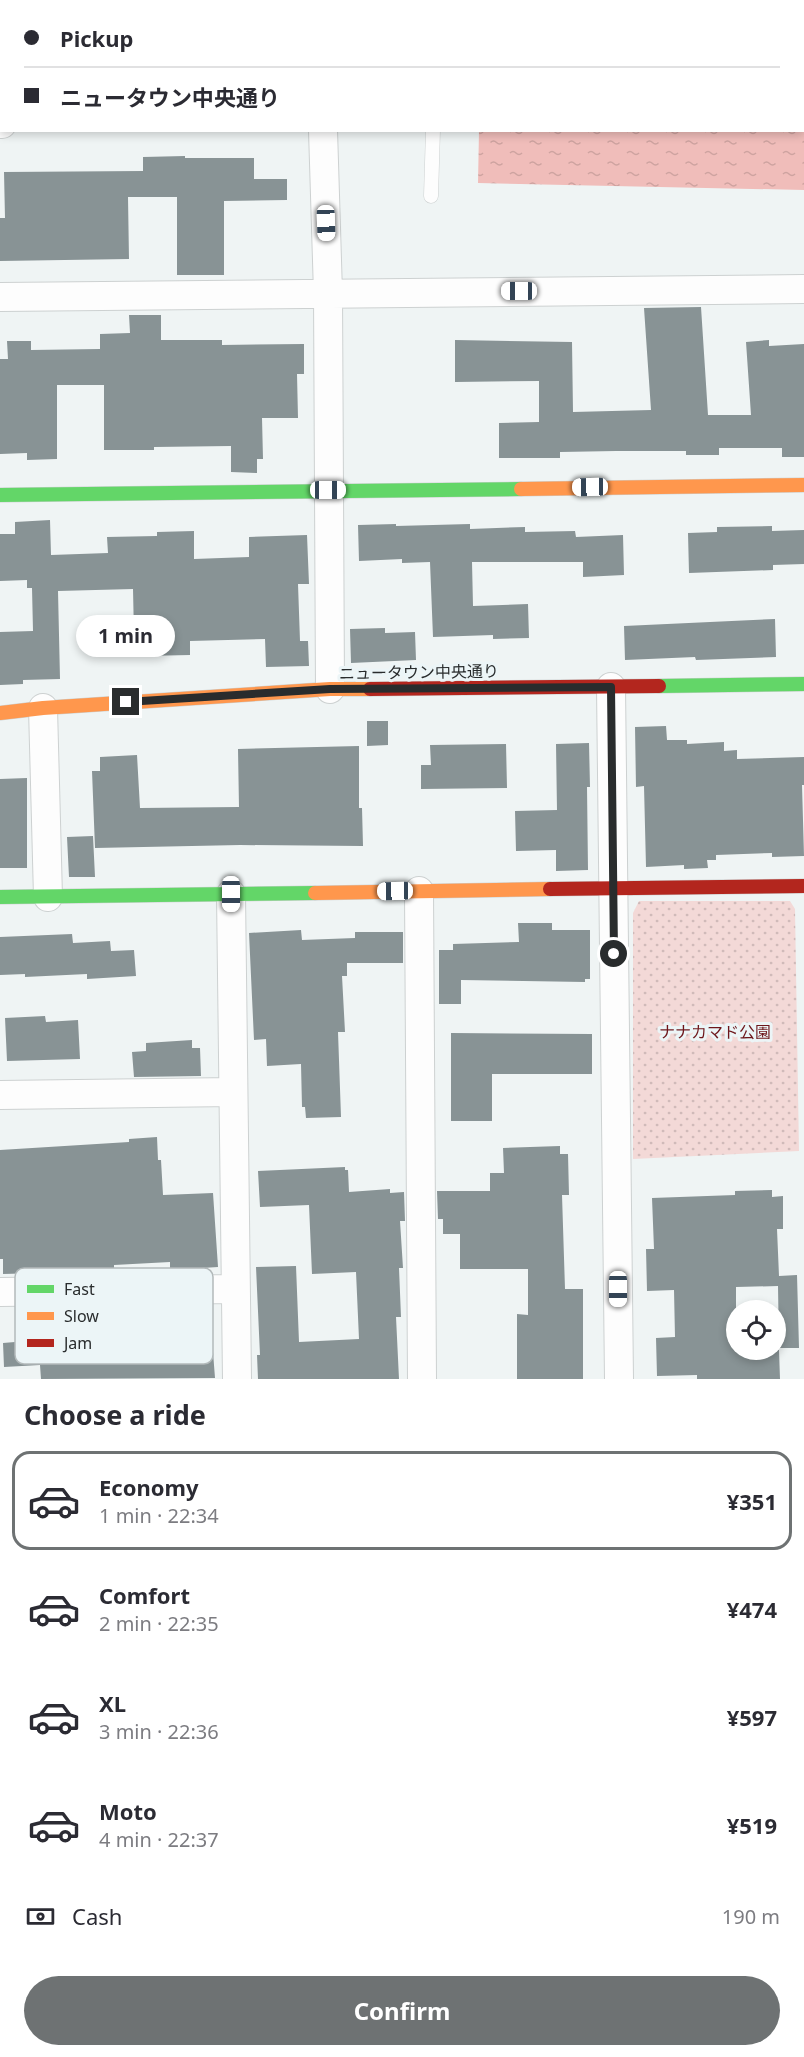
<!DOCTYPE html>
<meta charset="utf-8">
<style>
:root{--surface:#fff;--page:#f7f7f7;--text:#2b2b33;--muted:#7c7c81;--line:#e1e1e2;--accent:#6e7273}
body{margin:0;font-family:"Noto Sans","Noto Sans JP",sans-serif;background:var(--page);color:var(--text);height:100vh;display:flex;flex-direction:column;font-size:22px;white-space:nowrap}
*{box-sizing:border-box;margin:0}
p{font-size:20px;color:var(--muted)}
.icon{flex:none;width:33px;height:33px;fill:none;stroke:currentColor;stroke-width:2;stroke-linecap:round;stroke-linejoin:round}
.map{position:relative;height:1379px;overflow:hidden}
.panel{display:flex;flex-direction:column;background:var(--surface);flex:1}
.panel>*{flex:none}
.banner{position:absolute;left:0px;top:0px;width:804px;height:132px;box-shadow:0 3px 9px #0003;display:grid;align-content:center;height:132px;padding:0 24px;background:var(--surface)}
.tools{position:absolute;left:726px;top:1300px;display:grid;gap:12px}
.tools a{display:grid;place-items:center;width:60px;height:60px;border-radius:50%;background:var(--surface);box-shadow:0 3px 9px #0003;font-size:30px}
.end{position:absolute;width:27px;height:27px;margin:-14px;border:8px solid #292c2d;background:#fff;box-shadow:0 0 0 3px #fff}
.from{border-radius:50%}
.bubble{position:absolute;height:42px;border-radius:21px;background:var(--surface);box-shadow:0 3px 9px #0003;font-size:20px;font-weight:700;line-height:42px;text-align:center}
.car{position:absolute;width:18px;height:36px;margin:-18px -9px;border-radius:8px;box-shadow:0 0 4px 2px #0007;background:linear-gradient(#fff 24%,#345 0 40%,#fff 0 76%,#345 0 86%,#fff 0)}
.banner b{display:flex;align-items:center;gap:21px;height:57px;font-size:22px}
.banner b+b{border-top:2px solid var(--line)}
.banner i{width:15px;height:15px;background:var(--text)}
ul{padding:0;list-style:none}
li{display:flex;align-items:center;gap:18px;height:99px;margin:0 12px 9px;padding:0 12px;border:3px solid transparent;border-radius:18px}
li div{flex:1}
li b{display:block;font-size:22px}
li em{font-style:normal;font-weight:700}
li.current{border-color:var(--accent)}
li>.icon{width:54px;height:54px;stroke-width:1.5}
h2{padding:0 24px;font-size:27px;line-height:72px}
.pay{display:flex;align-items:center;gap:15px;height:66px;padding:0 24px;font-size:22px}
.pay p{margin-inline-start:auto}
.button{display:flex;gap:12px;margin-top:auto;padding:12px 24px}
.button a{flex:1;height:69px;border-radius:36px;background:var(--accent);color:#fff;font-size:24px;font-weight:700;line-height:69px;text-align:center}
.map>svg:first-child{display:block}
</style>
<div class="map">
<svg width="804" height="1379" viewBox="0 0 804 1379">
<defs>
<pattern id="park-dots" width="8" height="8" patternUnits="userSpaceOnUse" patternTransform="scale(1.5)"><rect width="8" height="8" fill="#f3d9d7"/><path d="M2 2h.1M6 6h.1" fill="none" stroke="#d0bab9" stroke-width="1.8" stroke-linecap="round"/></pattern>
<pattern id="water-ripples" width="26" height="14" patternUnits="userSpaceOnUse" patternTransform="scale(1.5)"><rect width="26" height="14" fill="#f0bdba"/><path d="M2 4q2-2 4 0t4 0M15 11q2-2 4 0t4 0" fill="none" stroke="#cea3a0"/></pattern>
</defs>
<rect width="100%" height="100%" fill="#eff4f4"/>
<!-- park -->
<path fill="url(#park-dots)" d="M639,901H790L795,909L799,1151L633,1159V913Z"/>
<!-- water -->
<path fill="url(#water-ripples)" d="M483,0H804V190L478,183L479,131L802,130V2H483Z"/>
<!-- building -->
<path fill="#889395" d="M185,156V158H254V179H287V200L224,201V275H177V197H128L129,259L0,261V218H5L4,172L143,171V157Z
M701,307L708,415H751L746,342L769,340V346L804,344V457H782V448H719V455H686V451H616L560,452V458H499V423L539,422V381L455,382V340L572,342L573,412L651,410L644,308Z
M129,315H161V340H222V345L304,344V374H297L298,418H262L263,459H257V473L231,472V446L154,447V450H104V385H57V459L27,460V453L0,454V359H8L7,341H31V350L100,349V334L130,333Z
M50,520L51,555L108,553L107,537L157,536V532L194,531V559L249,557V537L307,535L309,584H298L300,641H308L309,666L266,667L265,639L190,641V655L143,656L142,635H134L133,589L58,591L60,679L23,680V684L0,685V632L33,631L32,588H27V580L0,581V534H15V522Z
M396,524V526L470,524V529L525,527V532L575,531L576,537L623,535L624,575L583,577V562H472L473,606L528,604L529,638L493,639V635L433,637L430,562L402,563V559L359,561L358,525Z
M772,526V531L804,530V564L773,565V570L689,573L688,533L717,532V527Z
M775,619L776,657L696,660L695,657L625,660L624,626Z
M385,628V633L415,632L416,660L351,663L350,629Z
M367,721H388V745L367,746Z
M666,726L667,740H687V744L724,742V751L737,750V759L804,757V785H802L804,856L772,857V853L716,855V860H707L708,868L684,869V865L646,867L644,786L636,787L635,727Z
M589,743L590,787H587L588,870L556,871V850L516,851L515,811L557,810L556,744Z
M506,744L507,788L421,789V765H431L430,745Z
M359,746V808H362L363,846L240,845L95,848L92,771H100V757L137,755L140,808L239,807L238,749Z
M27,778V868H0V779Z
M93,836L95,877H69L67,837Z
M518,923H552V930H590V979H585V982L461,980V1004H439V950H453V944L519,942Z
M301,930L302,940L355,938V932H403V963H347V976H342L345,1032H338L341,1117L306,1118L305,1107H302L301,1064L267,1066L266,1039L254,1040L249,933Z
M72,934L73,943L110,941L111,951L134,950L136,976L87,979V974L25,977V974L0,975V937Z
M45,1016L46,1022L78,1020L80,1059L7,1061L5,1018Z
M451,1033L592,1034V1074H492V1121H451Z
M192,1040V1048H200L201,1076L134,1077L132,1052L146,1051V1043Z
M157,1137L158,1160H161L163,1195L213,1193L218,1267L170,1270V1262L114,1265V1271L3,1274V1259H0V1150L129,1142V1139Z
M560,1146V1154H568L569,1195H562L565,1289H583V1379H517V1314L528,1315V1269H460V1234H443V1219H438L437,1191H490V1173H504L503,1148Z
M345,1167V1170H348L349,1192L390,1189V1193L404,1192L405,1221H400L403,1268H399L401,1317H396L399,1379H258L257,1355H260L256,1267L296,1266L299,1342L359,1339L356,1272L312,1274L309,1205L260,1207L258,1171Z
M772,1190V1197L783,1196V1229H777L779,1276L797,1275L799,1348H779L778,1286L736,1287V1350H779L780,1379H697V1375L657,1376L656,1338L675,1337L674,1290L647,1291L646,1249H654L652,1198L735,1195V1191Z
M71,1334L72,1350L94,1349L95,1354L134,1352V1355L213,1352L215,1378L41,1379L40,1365L4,1367L3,1343L39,1340V1336Z"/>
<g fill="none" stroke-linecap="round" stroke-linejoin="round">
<defs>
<path id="lane" d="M24,0L25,2
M156,2L157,0
M436,2V0
M431,196L433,130"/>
<path id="street" d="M0,124H2
M323,130L328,293L330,689
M0,297L804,289
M611,687L619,1379
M43,708L48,897
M419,891L422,1379
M231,894L237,1379
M0,1095L233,1092
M0,1292L235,1289"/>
<path id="fast" d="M0,495L521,489
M659,686L804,684
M0,897L315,893"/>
<path id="slow" d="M521,489L804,485
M0,713L43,708L330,689H370
M315,893L550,889"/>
<path id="jam" d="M370,689L659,686
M550,889L804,886"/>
</defs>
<!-- lane casing -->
<use href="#lane" stroke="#cdd1d1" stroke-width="15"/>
<!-- street casing -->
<use href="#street" stroke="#cdd1d1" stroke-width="30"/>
<!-- fast casing -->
<use href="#fast" stroke="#cdd1d1" stroke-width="15"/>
<!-- slow casing -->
<use href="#slow" stroke="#cdd1d1" stroke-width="15"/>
<!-- jam casing -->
<use href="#jam" stroke="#cdd1d1" stroke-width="15"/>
<!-- lane -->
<use href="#lane" stroke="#fdfdfd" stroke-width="14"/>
<!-- street -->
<use href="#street" stroke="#fdfdfd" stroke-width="28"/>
<!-- fast -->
<use href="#fast" stroke="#63d668" stroke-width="14"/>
<!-- slow -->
<use href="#slow" stroke="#ff974d" stroke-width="14"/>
<!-- jam -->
<use href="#jam" stroke="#b3261e" stroke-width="14"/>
</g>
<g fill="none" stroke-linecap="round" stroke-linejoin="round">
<!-- route -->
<path stroke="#292c2d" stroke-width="8" d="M126,702L330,689L611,687L614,954"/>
</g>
<g text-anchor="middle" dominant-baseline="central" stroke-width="6" stroke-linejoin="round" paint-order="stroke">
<!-- street labels -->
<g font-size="16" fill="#292c2d" stroke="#ecf5f7">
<text transform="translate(419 672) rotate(-1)">ニュータウン中央通り</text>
</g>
<!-- park labels -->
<g font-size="16" fill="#6d161b" stroke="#ecf5f7">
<text x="715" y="1032">ナナカマド公園</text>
</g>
</g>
<!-- legend -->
<rect x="15" y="1268" width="198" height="96" rx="9" fill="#ecf5f7" stroke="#b2b9ba" stroke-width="1.5"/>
<rect x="27" y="1285" width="27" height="8" fill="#63d668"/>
<rect x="27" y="1312" width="27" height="8" fill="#ff974d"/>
<rect x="27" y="1339" width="27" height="8" fill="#b3261e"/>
<g font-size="16" fill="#292c2d">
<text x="64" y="1295">Fast</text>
<text x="64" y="1322">Slow</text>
<text x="64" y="1349">Jam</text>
</g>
</svg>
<div class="tools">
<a><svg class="icon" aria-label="locate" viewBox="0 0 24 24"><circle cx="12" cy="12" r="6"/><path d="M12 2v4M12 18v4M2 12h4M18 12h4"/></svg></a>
</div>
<i class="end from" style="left:614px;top:954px"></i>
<i class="end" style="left:126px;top:702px"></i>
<div class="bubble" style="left:76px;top:615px;width:99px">1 min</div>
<i class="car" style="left:326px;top:223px;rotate:178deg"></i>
<i class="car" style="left:519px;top:291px;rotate:270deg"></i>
<i class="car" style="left:590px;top:487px;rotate:269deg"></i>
<i class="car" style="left:328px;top:490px;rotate:90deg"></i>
<i class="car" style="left:395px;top:891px;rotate:269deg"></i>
<i class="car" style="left:231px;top:894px;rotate:180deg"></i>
<i class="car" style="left:618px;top:1289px;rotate:180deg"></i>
<div class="banner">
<b><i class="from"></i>Pickup</b>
<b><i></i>ニュータウン中央通り</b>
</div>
</div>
<section class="panel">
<h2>Choose a ride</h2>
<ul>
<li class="current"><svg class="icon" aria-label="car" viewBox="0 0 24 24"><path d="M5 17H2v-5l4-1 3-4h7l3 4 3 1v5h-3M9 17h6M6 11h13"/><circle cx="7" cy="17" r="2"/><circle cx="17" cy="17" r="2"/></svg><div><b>Economy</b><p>1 min · 22:34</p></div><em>¥351</em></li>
<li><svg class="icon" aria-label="car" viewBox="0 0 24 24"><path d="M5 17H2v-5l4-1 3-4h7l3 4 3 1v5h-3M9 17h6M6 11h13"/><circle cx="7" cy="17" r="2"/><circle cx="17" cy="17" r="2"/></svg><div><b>Comfort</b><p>2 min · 22:35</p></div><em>¥474</em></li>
<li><svg class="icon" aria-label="car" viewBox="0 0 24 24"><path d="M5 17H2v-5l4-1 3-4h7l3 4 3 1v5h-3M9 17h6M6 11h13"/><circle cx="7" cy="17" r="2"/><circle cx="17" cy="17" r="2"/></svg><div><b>XL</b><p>3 min · 22:36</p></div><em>¥597</em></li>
<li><svg class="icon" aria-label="car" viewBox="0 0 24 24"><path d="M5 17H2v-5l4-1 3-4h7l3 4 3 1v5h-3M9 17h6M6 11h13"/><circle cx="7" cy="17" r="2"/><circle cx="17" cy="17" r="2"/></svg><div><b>Moto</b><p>4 min · 22:37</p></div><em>¥519</em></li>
</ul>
<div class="pay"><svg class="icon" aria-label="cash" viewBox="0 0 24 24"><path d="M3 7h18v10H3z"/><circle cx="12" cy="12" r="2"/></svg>Cash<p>190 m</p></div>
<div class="button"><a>Confirm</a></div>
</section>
